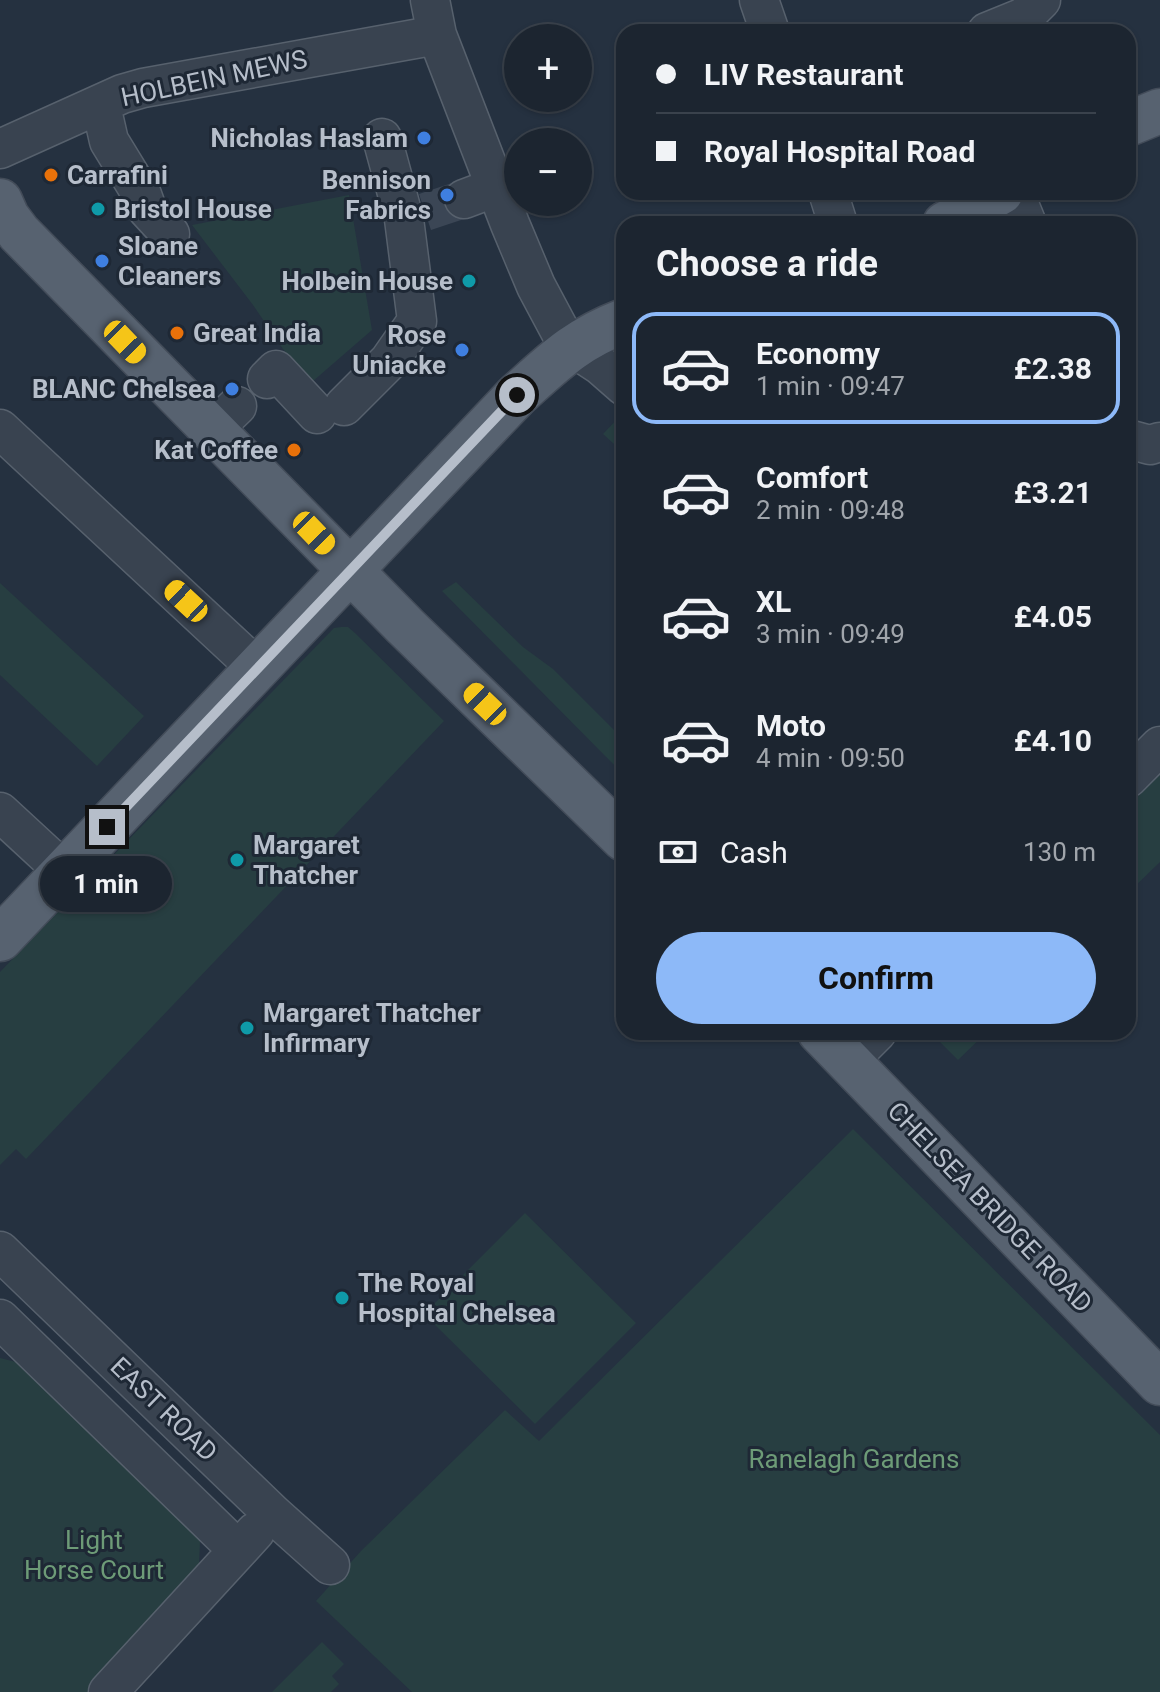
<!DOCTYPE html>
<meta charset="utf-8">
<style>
:root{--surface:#1c2530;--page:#252d38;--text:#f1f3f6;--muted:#a0a5ab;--line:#3a424c;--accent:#8db9f8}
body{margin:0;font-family:Roboto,sans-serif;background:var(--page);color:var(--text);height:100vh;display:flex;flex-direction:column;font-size:30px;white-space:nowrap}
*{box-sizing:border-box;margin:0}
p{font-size:26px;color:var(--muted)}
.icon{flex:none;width:44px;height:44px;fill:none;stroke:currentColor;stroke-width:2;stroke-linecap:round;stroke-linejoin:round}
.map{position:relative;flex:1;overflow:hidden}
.details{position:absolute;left:616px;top:216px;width:520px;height:824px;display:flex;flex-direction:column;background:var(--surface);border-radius:24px;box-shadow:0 2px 6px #0004,0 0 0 2px var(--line)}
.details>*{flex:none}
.guide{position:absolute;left:616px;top:24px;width:520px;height:176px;border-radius:24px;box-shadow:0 2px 6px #0004,0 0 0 2px var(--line);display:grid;align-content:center;height:176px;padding:0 40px;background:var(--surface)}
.fabs{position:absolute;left:504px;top:24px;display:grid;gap:16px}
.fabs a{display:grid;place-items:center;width:88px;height:88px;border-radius:50%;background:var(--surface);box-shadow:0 2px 6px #0004,0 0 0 2px var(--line);font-size:40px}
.end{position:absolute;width:36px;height:36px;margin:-18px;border:10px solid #b6beca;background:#111;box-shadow:0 0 0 4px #111}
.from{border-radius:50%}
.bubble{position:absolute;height:56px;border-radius:28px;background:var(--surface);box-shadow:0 2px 6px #0004,0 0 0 2px var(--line);font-size:26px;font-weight:700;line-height:56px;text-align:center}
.car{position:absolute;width:24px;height:48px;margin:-24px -12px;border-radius:10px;box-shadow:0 0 6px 2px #0007;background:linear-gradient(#f5c518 24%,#345 0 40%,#f5c518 0 76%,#345 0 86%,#f5c518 0)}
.guide b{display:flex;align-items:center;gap:28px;height:76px;font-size:30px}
.guide b+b{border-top:2px solid var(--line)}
.guide i{width:20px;height:20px;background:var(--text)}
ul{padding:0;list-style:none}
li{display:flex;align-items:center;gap:24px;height:112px;margin:0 16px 12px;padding:0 24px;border:4px solid transparent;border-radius:24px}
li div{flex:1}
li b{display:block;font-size:30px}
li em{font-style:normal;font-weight:700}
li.selected{border-color:var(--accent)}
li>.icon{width:72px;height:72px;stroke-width:1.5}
h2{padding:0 40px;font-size:36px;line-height:96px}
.pay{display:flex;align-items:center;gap:20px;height:88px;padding:0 40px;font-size:30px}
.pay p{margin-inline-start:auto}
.cta{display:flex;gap:16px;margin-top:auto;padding:16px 40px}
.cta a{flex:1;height:92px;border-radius:48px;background:var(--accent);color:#111;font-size:32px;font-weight:700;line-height:92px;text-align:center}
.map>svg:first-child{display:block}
</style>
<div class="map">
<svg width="1160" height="1692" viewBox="0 0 1160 1692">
<rect width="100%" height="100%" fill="#253140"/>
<!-- green -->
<path fill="#273e41" d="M349,195L372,330L312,382L283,349L253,305L192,225Z
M623,413L624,414V453L603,434Z
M456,582L523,647L553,669L624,740V775L442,591Z
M0,583L144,716L97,766L0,675Z
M341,627H348L355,633L444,721L26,1159L16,1149L0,1165V972L334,628Z
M1160,775V862L1128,893V806Z
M930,1032H987L958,1060Z
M853,1129L1160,1435V1692H412L316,1601L361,1551L505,1410L539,1441Z
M525,1213L636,1323L535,1424L424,1314Z
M0,1358L28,1365L196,1525L200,1542L199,1564L188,1590L93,1692H0Z
M322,1642L344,1664L332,1676L339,1684L331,1692H272Z"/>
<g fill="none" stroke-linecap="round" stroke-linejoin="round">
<!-- minor-tunnel -->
<path stroke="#3b4655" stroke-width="38" stroke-dasharray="38 19" stroke-linecap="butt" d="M425,212L464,199"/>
<defs>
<path id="minor" d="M430,0L437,35L510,224L536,286L560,331L571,346L600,365L624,386
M759,0L770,32
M987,32L1024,17L1041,0
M96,106L104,119L109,141L142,195L147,209L170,234
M0,149L122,94L143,88L437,35
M828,192L838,224
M1014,192L1027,224
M464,199L496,187
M267,379L276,370L317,414
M344,406L389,361L417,321L404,219L382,138
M0,429L257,668
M212,430L237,406
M1128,439L1150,445L1160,442
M1128,778L1160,746
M0,812L65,872
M849,1060L877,1032
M0,1251L273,1514L330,1565
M0,1319L238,1550
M108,1692L255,1532"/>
<path id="major" d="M1128,124L1160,111
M0,201L7,217L19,233L405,626L624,839
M945,224L1001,192
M0,939L517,395C555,361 575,340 624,321
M820,1032L1160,1383"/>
</defs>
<!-- minor casing -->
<use href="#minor" stroke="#57616d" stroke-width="41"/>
<!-- major casing -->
<use href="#major" stroke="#434c59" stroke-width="47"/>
<!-- minor -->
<use href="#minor" stroke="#394350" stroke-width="38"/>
<!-- major -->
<use href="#major" stroke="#576270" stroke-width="44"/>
</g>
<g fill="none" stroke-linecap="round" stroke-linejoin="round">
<!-- route -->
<path stroke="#b6beca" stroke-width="10" d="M107,827L517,395"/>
</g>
<!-- markers -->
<g fill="#3f7fe0" stroke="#1e2835" stroke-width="3">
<circle cx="424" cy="138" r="8"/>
<circle cx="447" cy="195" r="8"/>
<circle cx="102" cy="261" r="8"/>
<circle cx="462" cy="350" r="8"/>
<circle cx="232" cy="389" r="8"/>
</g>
<g fill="#e8710a" stroke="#1e2835" stroke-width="3">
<circle cx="51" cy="175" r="8"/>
<circle cx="177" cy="333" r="8"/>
<circle cx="294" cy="450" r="8"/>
</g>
<g fill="#0f9aa8" stroke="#1e2835" stroke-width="3">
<circle cx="98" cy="209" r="8"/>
<circle cx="469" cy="281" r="8"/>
<circle cx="237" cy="860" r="8"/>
<circle cx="247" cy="1028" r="8"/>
<circle cx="342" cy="1298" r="8"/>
</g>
<g text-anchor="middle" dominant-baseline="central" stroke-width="6" stroke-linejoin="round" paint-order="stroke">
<!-- street labels -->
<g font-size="26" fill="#b6beca" stroke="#1e2835">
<text transform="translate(214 78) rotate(-12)">HOLBEIN MEWS</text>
<text transform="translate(990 1207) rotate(46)">CHELSEA BRIDGE ROAD</text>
<text transform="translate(164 1409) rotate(44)">EAST ROAD</text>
</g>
<!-- poi labels -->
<g font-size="26" font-weight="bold" fill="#b6beca" stroke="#1e2835" text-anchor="start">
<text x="408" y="138" text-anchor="end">Nicholas Haslam</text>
<text x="67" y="175">Carrafini</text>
<text x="431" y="180" text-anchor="end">Bennison<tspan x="431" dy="30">Fabrics</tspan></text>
<text x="114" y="209">Bristol House</text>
<text x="118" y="246">Sloane<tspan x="118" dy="30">Cleaners</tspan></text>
<text x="453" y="281" text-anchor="end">Holbein House</text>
<text x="193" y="333">Great India</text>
<text x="446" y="335" text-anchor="end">Rose<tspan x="446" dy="30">Uniacke</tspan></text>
<text x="216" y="389" text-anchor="end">BLANC Chelsea</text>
<text x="278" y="450" text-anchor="end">Kat Coffee</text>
<text x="253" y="845">Margaret<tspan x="253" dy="30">Thatcher</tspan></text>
<text x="263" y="1013">Margaret Thatcher<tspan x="263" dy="30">Infirmary</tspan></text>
<text x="358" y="1283">The Royal<tspan x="358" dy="30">Hospital Chelsea</tspan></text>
</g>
<!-- park labels -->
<g font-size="26" fill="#6d9b77" stroke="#1e2835">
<text x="854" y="1459">Ranelagh Gardens</text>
<text x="94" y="1540">Light<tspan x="94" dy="30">Horse Court</tspan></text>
</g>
</g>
</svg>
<div class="fabs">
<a>+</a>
<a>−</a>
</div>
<i class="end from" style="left:517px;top:395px"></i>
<i class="end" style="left:107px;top:827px"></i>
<div class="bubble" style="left:40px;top:856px;width:132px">1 min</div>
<i class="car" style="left:125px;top:342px;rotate:136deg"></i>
<i class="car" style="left:314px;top:533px;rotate:136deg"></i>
<i class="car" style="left:186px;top:601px;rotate:313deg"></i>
<i class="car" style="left:485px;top:704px;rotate:314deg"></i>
<div class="guide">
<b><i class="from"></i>LIV Restaurant</b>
<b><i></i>Royal Hospital Road</b>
</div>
<section class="details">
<h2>Choose a ride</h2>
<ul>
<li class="selected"><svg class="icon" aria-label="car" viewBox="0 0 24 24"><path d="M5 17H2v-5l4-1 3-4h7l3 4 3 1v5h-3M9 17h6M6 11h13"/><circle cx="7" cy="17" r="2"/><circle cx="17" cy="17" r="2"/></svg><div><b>Economy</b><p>1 min · 09:47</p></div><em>£2.38</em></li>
<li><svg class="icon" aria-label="car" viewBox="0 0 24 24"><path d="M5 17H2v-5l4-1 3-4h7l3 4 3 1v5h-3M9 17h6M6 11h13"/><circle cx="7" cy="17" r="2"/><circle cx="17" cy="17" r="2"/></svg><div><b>Comfort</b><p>2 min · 09:48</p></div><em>£3.21</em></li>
<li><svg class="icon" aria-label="car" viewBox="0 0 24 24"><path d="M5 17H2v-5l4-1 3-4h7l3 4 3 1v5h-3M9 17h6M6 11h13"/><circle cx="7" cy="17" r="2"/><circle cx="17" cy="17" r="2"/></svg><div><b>XL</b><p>3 min · 09:49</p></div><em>£4.05</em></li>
<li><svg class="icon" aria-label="car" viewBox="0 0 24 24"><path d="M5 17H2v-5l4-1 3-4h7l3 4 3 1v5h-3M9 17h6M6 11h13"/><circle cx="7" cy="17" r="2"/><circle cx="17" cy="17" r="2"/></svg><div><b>Moto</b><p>4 min · 09:50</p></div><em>£4.10</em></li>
</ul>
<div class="pay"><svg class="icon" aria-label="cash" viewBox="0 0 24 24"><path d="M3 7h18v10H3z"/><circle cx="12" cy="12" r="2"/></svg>Cash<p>130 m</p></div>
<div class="cta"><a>Confirm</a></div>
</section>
</div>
